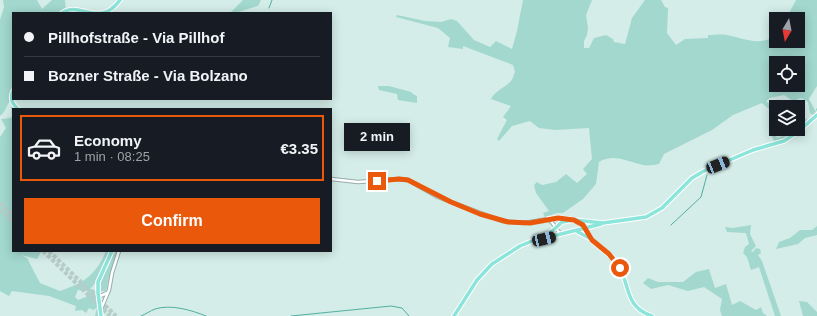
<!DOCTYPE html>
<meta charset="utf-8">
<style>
:root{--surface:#171b24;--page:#20242c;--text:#f1f3f6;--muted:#9ea1a6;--line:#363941;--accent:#ea580c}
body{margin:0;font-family:Helvetica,sans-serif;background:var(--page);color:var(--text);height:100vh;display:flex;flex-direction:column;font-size:15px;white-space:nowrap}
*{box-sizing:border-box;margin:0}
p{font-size:13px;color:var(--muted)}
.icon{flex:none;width:22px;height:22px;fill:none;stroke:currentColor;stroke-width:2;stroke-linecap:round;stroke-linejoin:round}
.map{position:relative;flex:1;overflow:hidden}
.details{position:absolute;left:12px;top:108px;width:320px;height:144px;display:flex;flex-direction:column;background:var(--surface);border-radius:0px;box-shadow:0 2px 10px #0003}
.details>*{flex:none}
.banner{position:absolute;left:12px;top:12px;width:320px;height:88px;border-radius:0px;box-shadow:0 2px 10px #0003;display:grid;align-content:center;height:88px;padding:0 12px;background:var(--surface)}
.needle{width:26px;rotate:190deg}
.tools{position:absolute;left:769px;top:12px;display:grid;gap:8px}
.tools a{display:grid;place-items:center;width:36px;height:36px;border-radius:0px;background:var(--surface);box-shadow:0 2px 10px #0003;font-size:20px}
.end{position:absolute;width:18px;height:18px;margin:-9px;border:5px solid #ea580c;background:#fff;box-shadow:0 0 0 2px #fff}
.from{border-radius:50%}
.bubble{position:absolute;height:28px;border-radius:0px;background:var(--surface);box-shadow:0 2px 10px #0003;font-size:13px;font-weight:800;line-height:28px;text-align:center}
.car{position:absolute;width:12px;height:24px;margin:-12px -6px;border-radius:5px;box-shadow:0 0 3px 1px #0007;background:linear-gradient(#222 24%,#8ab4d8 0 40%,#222 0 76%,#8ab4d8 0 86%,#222 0)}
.banner b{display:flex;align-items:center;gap:14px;height:38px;font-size:15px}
.banner b+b{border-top:1px solid var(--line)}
.banner i{width:10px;height:10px;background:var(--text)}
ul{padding:7px 0 0;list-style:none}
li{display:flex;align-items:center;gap:12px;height:66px;margin:0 8px 6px;padding:0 4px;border:2px solid transparent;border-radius:0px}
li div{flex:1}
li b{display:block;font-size:15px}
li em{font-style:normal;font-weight:800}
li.current{border-color:var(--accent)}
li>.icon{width:36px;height:36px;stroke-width:1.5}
.action{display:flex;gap:8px;margin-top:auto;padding:8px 12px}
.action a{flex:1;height:46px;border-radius:0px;background:var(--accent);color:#fff;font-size:16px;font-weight:800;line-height:46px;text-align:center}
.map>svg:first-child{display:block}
</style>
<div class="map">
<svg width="817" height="316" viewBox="0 0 817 316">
<rect width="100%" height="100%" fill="#d4ede8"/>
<!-- green -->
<path fill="#a2d8ce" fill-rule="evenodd" d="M3,0H37L42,9L52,0H65L66,13H13V98C6,103 7,111 0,116V20L4,7Z
M243,0H261L258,6C248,8 240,13 230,13Z
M523,0H592L586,15L588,28L587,35L584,41V48H589L594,38L606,35L613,39L614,42L625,44L632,18L645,0H661L665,7L668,8L667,33L676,45L685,39L708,38V35C715,35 721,34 727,35C746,39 758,46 776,36V41H798V19H786L796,0H817V86L809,99L816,112L813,115L810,113L808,102L801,98L793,101L784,95L770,98L766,101C776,109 778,120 774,132L777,138L787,135L794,129H798V125L807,118V121C798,129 787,142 774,141L769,130V109L762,103L733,115L712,130L664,154L659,164C654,165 648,166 643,165C628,162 614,153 599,162L596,184L583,199L563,213H557L545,217L543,213L549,211L536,193L534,185L537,182L542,185L556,182L566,174L577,183L587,174L583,169L592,159L589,128L555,130L539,128L530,121L512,126L499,141L497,139L507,120L503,117L511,106L491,99C496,90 505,88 511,81C513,79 514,74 515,72L513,65L463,46V49L448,47L450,38L438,28L396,17L397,15L425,21L441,22L451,19L457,21L474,40L490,47L496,41L512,49L517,31ZM776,63H798V85H776Z
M378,86H389L411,92L413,94L417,96V103L398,100L397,94L379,90Z
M13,106L16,109H13V251H45L41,252L37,259L21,255L27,258L40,283L60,291C84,283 96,275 106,251H112L93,286L87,291L78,290L75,297L78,300L86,297L92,289L96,291L99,316H95L97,307L94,310L89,308L86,313L82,310L75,311L76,306L49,296L12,291L9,296L0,291V137L6,128L1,119L10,118L12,116L11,107Z
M751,225L750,234L756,246L751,251L753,252L756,248L760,249L761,253L758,255L762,261L781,316H775L759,267L751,270L747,257L743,253L745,247L749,244L746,233L727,232L725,227L733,228Z
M817,226V235L805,238L798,244L776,249L779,242L790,238L800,230H812Z
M114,251H119L109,276L106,291H101L100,281L109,265Z
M709,269L715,288L726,284L732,305L740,301L756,310L761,307L763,313L767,316H722L720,310L722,299L704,287L688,291L668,285L651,289L643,283L648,278L658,282H683L696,272Z
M799,301L807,302L817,312V316H803Z"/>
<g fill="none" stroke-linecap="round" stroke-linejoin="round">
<!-- stream -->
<path stroke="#51afa1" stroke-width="1" d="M269,8L272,0
M817,110V109
M671,225L701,197L707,175
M141,316C146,314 150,311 155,309C171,304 191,310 206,316
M291,316L391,306L402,308L409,316"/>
<!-- highway-tunnel -->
<path stroke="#b6ccc8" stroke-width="4" stroke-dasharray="4 2" stroke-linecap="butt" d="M0,203L13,216
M0,210L13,222
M43,251L110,316
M49,251L116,316"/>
<defs>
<path id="minor" d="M331,179L358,182L399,179L408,180L438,197L502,221L524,223L548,219C555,223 555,231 562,234
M98,297L107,293
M101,309L109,290L112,273L119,251"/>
<path id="major" d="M62,13C80,0 99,29 120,0
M13,91C10,98 12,104 18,109
M548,219L558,218L570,219
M577,221C585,226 587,233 592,240C599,248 609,253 616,261C631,281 622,306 652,316
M578,232L591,239
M541,239L601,224
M101,316L98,293V282L112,251
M454,316L477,280L492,264L520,246L549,234L562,222L574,220L603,223L646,217L662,208L692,178L704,171L753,150L784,141L799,131L817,115"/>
</defs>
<!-- minor casing -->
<use href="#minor" stroke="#96ada9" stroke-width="4.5"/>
<!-- major casing -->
<use href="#major" stroke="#fff" stroke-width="5.5"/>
<!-- minor -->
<use href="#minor" stroke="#fff" stroke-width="2.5"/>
<!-- major -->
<use href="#major" stroke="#8be5da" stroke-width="3.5"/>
</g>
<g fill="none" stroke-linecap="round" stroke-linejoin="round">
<!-- route -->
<path stroke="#ea580c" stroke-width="5" d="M377,181L399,179L408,180L451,202L480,214L508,222L530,223L558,218L574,220L583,225L592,240L609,254L620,268"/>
</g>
</svg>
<div class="tools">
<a><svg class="needle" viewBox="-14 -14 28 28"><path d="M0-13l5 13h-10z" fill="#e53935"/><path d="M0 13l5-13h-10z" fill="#9ea1a6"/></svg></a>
<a><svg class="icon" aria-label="locate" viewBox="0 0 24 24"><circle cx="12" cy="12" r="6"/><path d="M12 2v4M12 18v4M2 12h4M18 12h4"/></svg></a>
<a><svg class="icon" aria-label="layers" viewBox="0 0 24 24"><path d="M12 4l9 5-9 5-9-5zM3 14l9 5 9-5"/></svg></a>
</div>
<i class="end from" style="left:620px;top:268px"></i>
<i class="end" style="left:377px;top:181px"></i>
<div class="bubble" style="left:344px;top:123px;width:66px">2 min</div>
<i class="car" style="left:718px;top:165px;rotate:68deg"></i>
<i class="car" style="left:544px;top:239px;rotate:77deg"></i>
<div class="banner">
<b><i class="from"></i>Pillhofstraße - Via Pillhof</b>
<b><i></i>Bozner Straße - Via Bolzano</b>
</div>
<section class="details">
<ul>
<li class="current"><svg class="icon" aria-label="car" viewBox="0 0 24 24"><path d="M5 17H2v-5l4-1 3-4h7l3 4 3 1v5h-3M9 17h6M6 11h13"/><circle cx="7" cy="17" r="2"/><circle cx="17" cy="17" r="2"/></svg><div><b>Economy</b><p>1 min · 08:25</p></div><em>€3.35</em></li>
</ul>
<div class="action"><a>Confirm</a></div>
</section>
</div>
